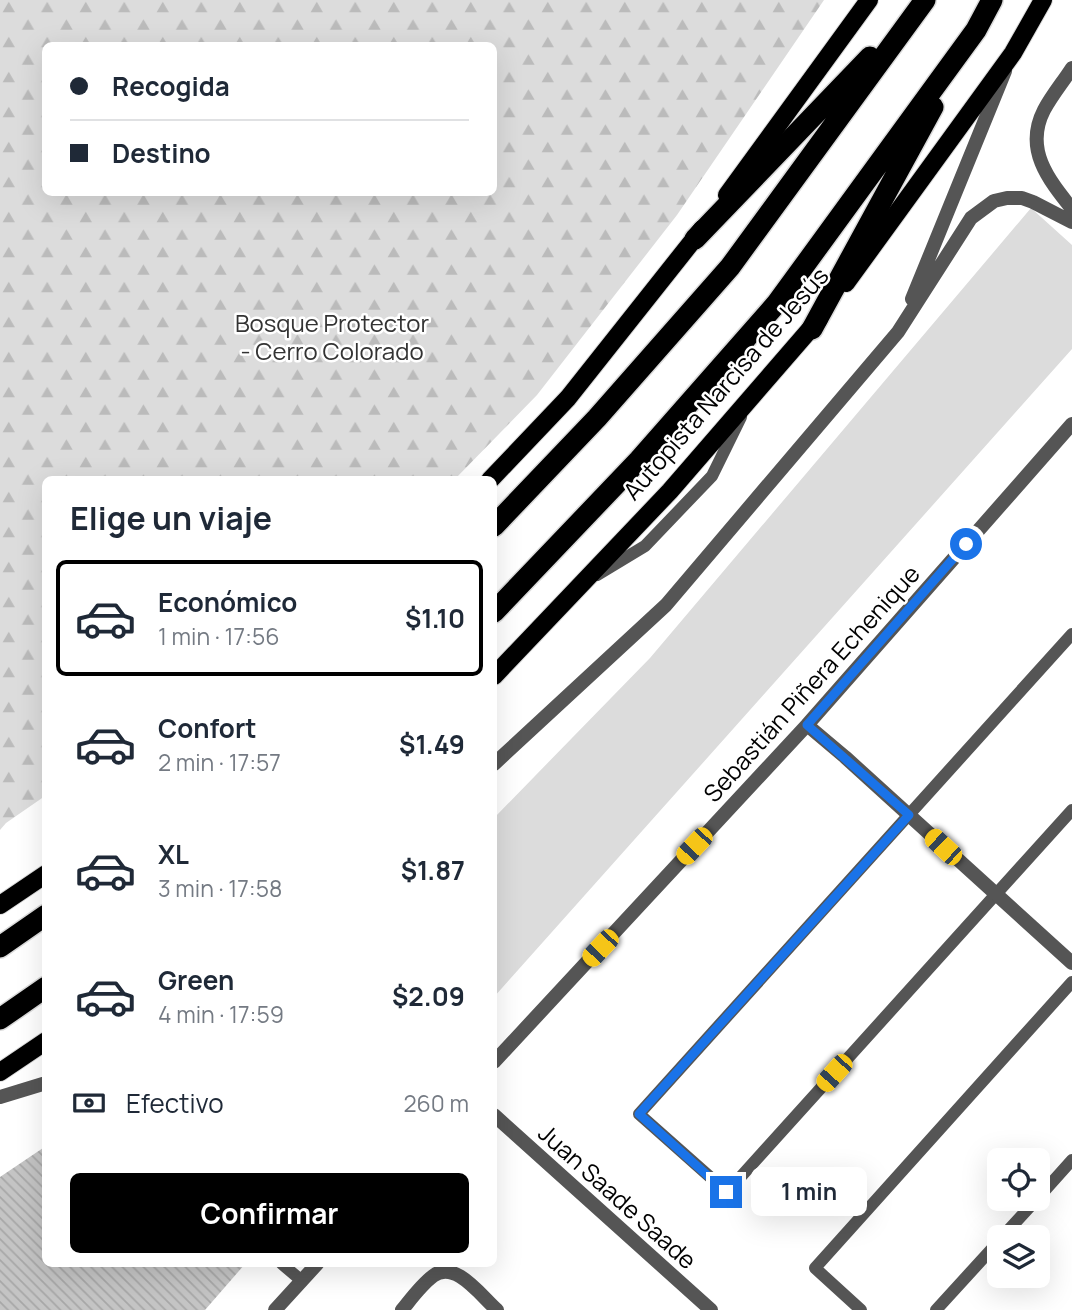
<!DOCTYPE html>
<html lang="es">
<meta charset="utf-8">
<style>
:root{--surface:#fff;--page:#f2f2f3;--text:#1f2937;--muted:#747a83;--line:#e0e1e3;--accent:#000}
body{margin:0;font-family:Manrope,sans-serif;background:var(--page);color:var(--text);height:100vh;display:flex;flex-direction:column;font-size:26px;white-space:nowrap}
*{box-sizing:border-box;margin:0}
p{font-size:23px;color:var(--muted)}
.icon{flex:none;width:38px;height:38px;fill:none;stroke:currentColor;stroke-width:2;stroke-linecap:round;stroke-linejoin:round}
.map{position:relative;flex:1;overflow:hidden}
.panel{position:absolute;left:42px;top:476px;width:455px;height:791px;display:flex;flex-direction:column;background:var(--surface);border-radius:10px;box-shadow:0 7px 28px #0002}
.panel>*{flex:none}
.guide{position:absolute;left:42px;top:42px;width:455px;height:154px;border-radius:10px;box-shadow:0 7px 28px #0002;display:grid;align-content:center;height:154px;padding:0 28px;background:var(--surface)}
.buttons{position:absolute;left:987px;top:1148px;display:grid;gap:14px}
.buttons a{display:grid;place-items:center;width:63px;height:63px;border-radius:10px;background:var(--surface);box-shadow:0 7px 28px #0002;font-size:35px}
.end{position:absolute;width:32px;height:32px;margin:-16px;border:9px solid #1a73e8;background:#fff;box-shadow:0 0 0 4px #fff}
.from{border-radius:50%}
.bubble{position:absolute;height:49px;border-radius:10px;background:var(--surface);box-shadow:0 7px 28px #0002;font-size:23px;font-weight:700;line-height:49px;text-align:center}
.car{position:absolute;width:21px;height:42px;margin:-21px -10px;border-radius:9px;box-shadow:0 0 5px 2px #0007;background:linear-gradient(#f5c518 24%,#345 0 40%,#f5c518 0 76%,#345 0 86%,#f5c518 0)}
.guide b{display:flex;align-items:center;gap:24px;height:66px;font-size:26px}
.guide b+b{border-top:2px solid var(--line)}
.guide i{width:18px;height:18px;background:var(--text)}
ul{padding:0;list-style:none}
li{display:flex;align-items:center;gap:21px;height:116px;margin:0 14px 10px;padding:0 14px;border:4px solid transparent;border-radius:10px}
li div{flex:1}
li b{display:block;font-size:26px}
li em{font-style:normal;font-weight:700}
li.on{border-color:var(--accent)}
li>.icon{width:63px;height:63px;stroke-width:1.5}
h2{padding:0 28px;font-size:32px;line-height:84px}
.pay{display:flex;align-items:center;gap:18px;height:77px;padding:0 28px;font-size:26px}
.pay p{margin-inline-start:auto}
.action{display:flex;gap:14px;margin-top:auto;padding:14px 28px}
.action a{flex:1;height:80px;border-radius:10px;background:var(--accent);color:#fff;font-size:28px;font-weight:700;line-height:80px;text-align:center}
.map>svg:first-child{display:block}
</style>
<div class="map">
<svg width="1072" height="1310" viewBox="0 0 1072 1310">
<defs>
<pattern id="forest-firs" width="22" height="20" patternUnits="userSpaceOnUse" patternTransform="scale(1.75)"><rect width="22" height="20" fill="#dcdcdc"/><path d="M5 1l3.5 6h-7zM16 11l3.5 6h-7z" fill="#bbb"/></pattern>
<pattern id="building-back-hatch" width="6" height="6" patternUnits="userSpaceOnUse" patternTransform="scale(1.75)"><rect width="6" height="6" fill="#c4c4c4"/><path d="M-1 5l2 2M0 0l6 6M5-1l2 2" fill="none" stroke="#a7a7a7"/></pattern>
</defs>
<rect width="100%" height="100%" fill="#fff"/>
<!-- forest -->
<path fill="url(#forest-firs)" fill-rule="evenodd" d="M0,0H824L677,215L537,395L455,479L46,480L45,796L6,823L0,830ZM46,46H494V192H46Z"/>
<!-- green -->
<path fill="#dcdcdc" d="M1031,208L1072,245V349L494,997V818L650,658Z"/>
<!-- building -->
<path fill="url(#building-back-hatch)" d="M46,1146V1264H245L205,1310H0V1177Z"/>
<g fill="none" stroke-linecap="round" stroke-linejoin="round">
<defs>
<path id="primary" d="M727,195L869,0
M846,283L1013,53L1043,0
M490,480L568,398L702,229
M494,676L670,491L819,319
M0,905L46,874
M0,1072L46,1041"/>
<path id="highway" d="M695,239L870,57
M812,329L933,107
M494,526L597,418L730,267L925,0
M494,612L639,460L777,303L976,30L992,0
M0,947L46,915
M0,1019L46,987"/>
</defs>
<!-- primary casing -->
<use href="#primary" stroke="#dbdbdb" stroke-width="20"/>
<!-- highway casing -->
<use href="#highway" stroke="#dbdbdb" stroke-width="24"/>
<!-- lane -->
<path stroke="#555" stroke-width="12" d="M597,575L645,546L712,476L741,417
M1072,634L639,1114L727,1192L1072,810
M1038,1198L1072,1160
M1002,1237L1037,1199
M282,1264L302,1281
M861,1310L815,1268L1072,982
M936,1310L999,1241"/>
<!-- street -->
<path stroke="#555" stroke-width="14" d="M1072,68C1063,82 1052,95 1044,110C1024,149 1048,179 1072,209
M912,299L1005,71
M807,725L845,757L1072,963
M494,764L666,605L898,332L971,218L994,201L1007,198H1022L1033,202L1072,222
M494,1062L807,725L1072,424
M0,1097L46,1083
M494,1115L711,1310
M275,1310L317,1264
M402,1310C411,1299 421,1285 433,1276C455,1259 481,1296 497,1310"/>
<!-- primary -->
<use href="#primary" stroke="#000" stroke-width="18"/>
<!-- highway -->
<use href="#highway" stroke="#000" stroke-width="21"/>
</g>
<g fill="none" stroke-linecap="round" stroke-linejoin="round">
<!-- route -->
<path stroke="#1a73e8" stroke-width="9" d="M726,1192L639,1114L909,815L807,725L966,544"/>
</g>
<g text-anchor="middle" dominant-baseline="central" stroke-width="5" stroke-linejoin="round" paint-order="stroke">
<!-- park labels -->
<g font-size="24" fill="#333" stroke="#fff">
<text x="332" y="322">Bosque Protector<tspan x="332" dy="28">- Cerro Colorado</tspan></text>
</g>
<!-- street labels -->
<g font-size="24" fill="#000" stroke="#fff">
<text transform="translate(725 383) rotate(-49)">Autopista Narcisa de Jesús</text>
<text transform="translate(811 683) rotate(-48)">Sebastián Piñera Echenique</text>
<text transform="translate(618 1196) rotate(42)">Juan Saade Saade</text>
</g>
</g>
</svg>
<div class="buttons">
<a><svg class="icon" aria-label="locate" viewBox="0 0 24 24"><circle cx="12" cy="12" r="6"/><path d="M12 2v4M12 18v4M2 12h4M18 12h4"/></svg></a>
<a><svg class="icon" aria-label="layers" viewBox="0 0 24 24"><path d="M12 4l9 5-9 5-9-5zM3 14l9 5 9-5"/></svg></a>
</div>
<i class="end from" style="left:966px;top:544px"></i>
<i class="end" style="left:726px;top:1192px"></i>
<div class="bubble" style="left:751px;top:1167px;width:116px">1 min</div>
<i class="car" style="left:694px;top:846px;rotate:223deg"></i>
<i class="car" style="left:943px;top:847px;rotate:313deg"></i>
<i class="car" style="left:600px;top:948px;rotate:223deg"></i>
<i class="car" style="left:834px;top:1073px;rotate:222deg"></i>
<div class="guide">
<b><i class="from"></i>Recogida</b>
<b><i></i>Destino</b>
</div>
<section class="panel">
<h2>Elige un viaje</h2>
<ul>
<li class="on"><svg class="icon" aria-label="car" viewBox="0 0 24 24"><path d="M5 17H2v-5l4-1 3-4h7l3 4 3 1v5h-3M9 17h6M6 11h13"/><circle cx="7" cy="17" r="2"/><circle cx="17" cy="17" r="2"/></svg><div><b>Económico</b><p>1 min · 17:56</p></div><em>$1.10</em></li>
<li><svg class="icon" aria-label="car" viewBox="0 0 24 24"><path d="M5 17H2v-5l4-1 3-4h7l3 4 3 1v5h-3M9 17h6M6 11h13"/><circle cx="7" cy="17" r="2"/><circle cx="17" cy="17" r="2"/></svg><div><b>Confort</b><p>2 min · 17:57</p></div><em>$1.49</em></li>
<li><svg class="icon" aria-label="car" viewBox="0 0 24 24"><path d="M5 17H2v-5l4-1 3-4h7l3 4 3 1v5h-3M9 17h6M6 11h13"/><circle cx="7" cy="17" r="2"/><circle cx="17" cy="17" r="2"/></svg><div><b>XL</b><p>3 min · 17:58</p></div><em>$1.87</em></li>
<li><svg class="icon" aria-label="car" viewBox="0 0 24 24"><path d="M5 17H2v-5l4-1 3-4h7l3 4 3 1v5h-3M9 17h6M6 11h13"/><circle cx="7" cy="17" r="2"/><circle cx="17" cy="17" r="2"/></svg><div><b>Green</b><p>4 min · 17:59</p></div><em>$2.09</em></li>
</ul>
<div class="pay"><svg class="icon" aria-label="cash" viewBox="0 0 24 24"><path d="M3 7h18v10H3z"/><circle cx="12" cy="12" r="2"/></svg>Efectivo<p>260 m</p></div>
<div class="action"><a>Confirmar</a></div>
</section>
</div>
